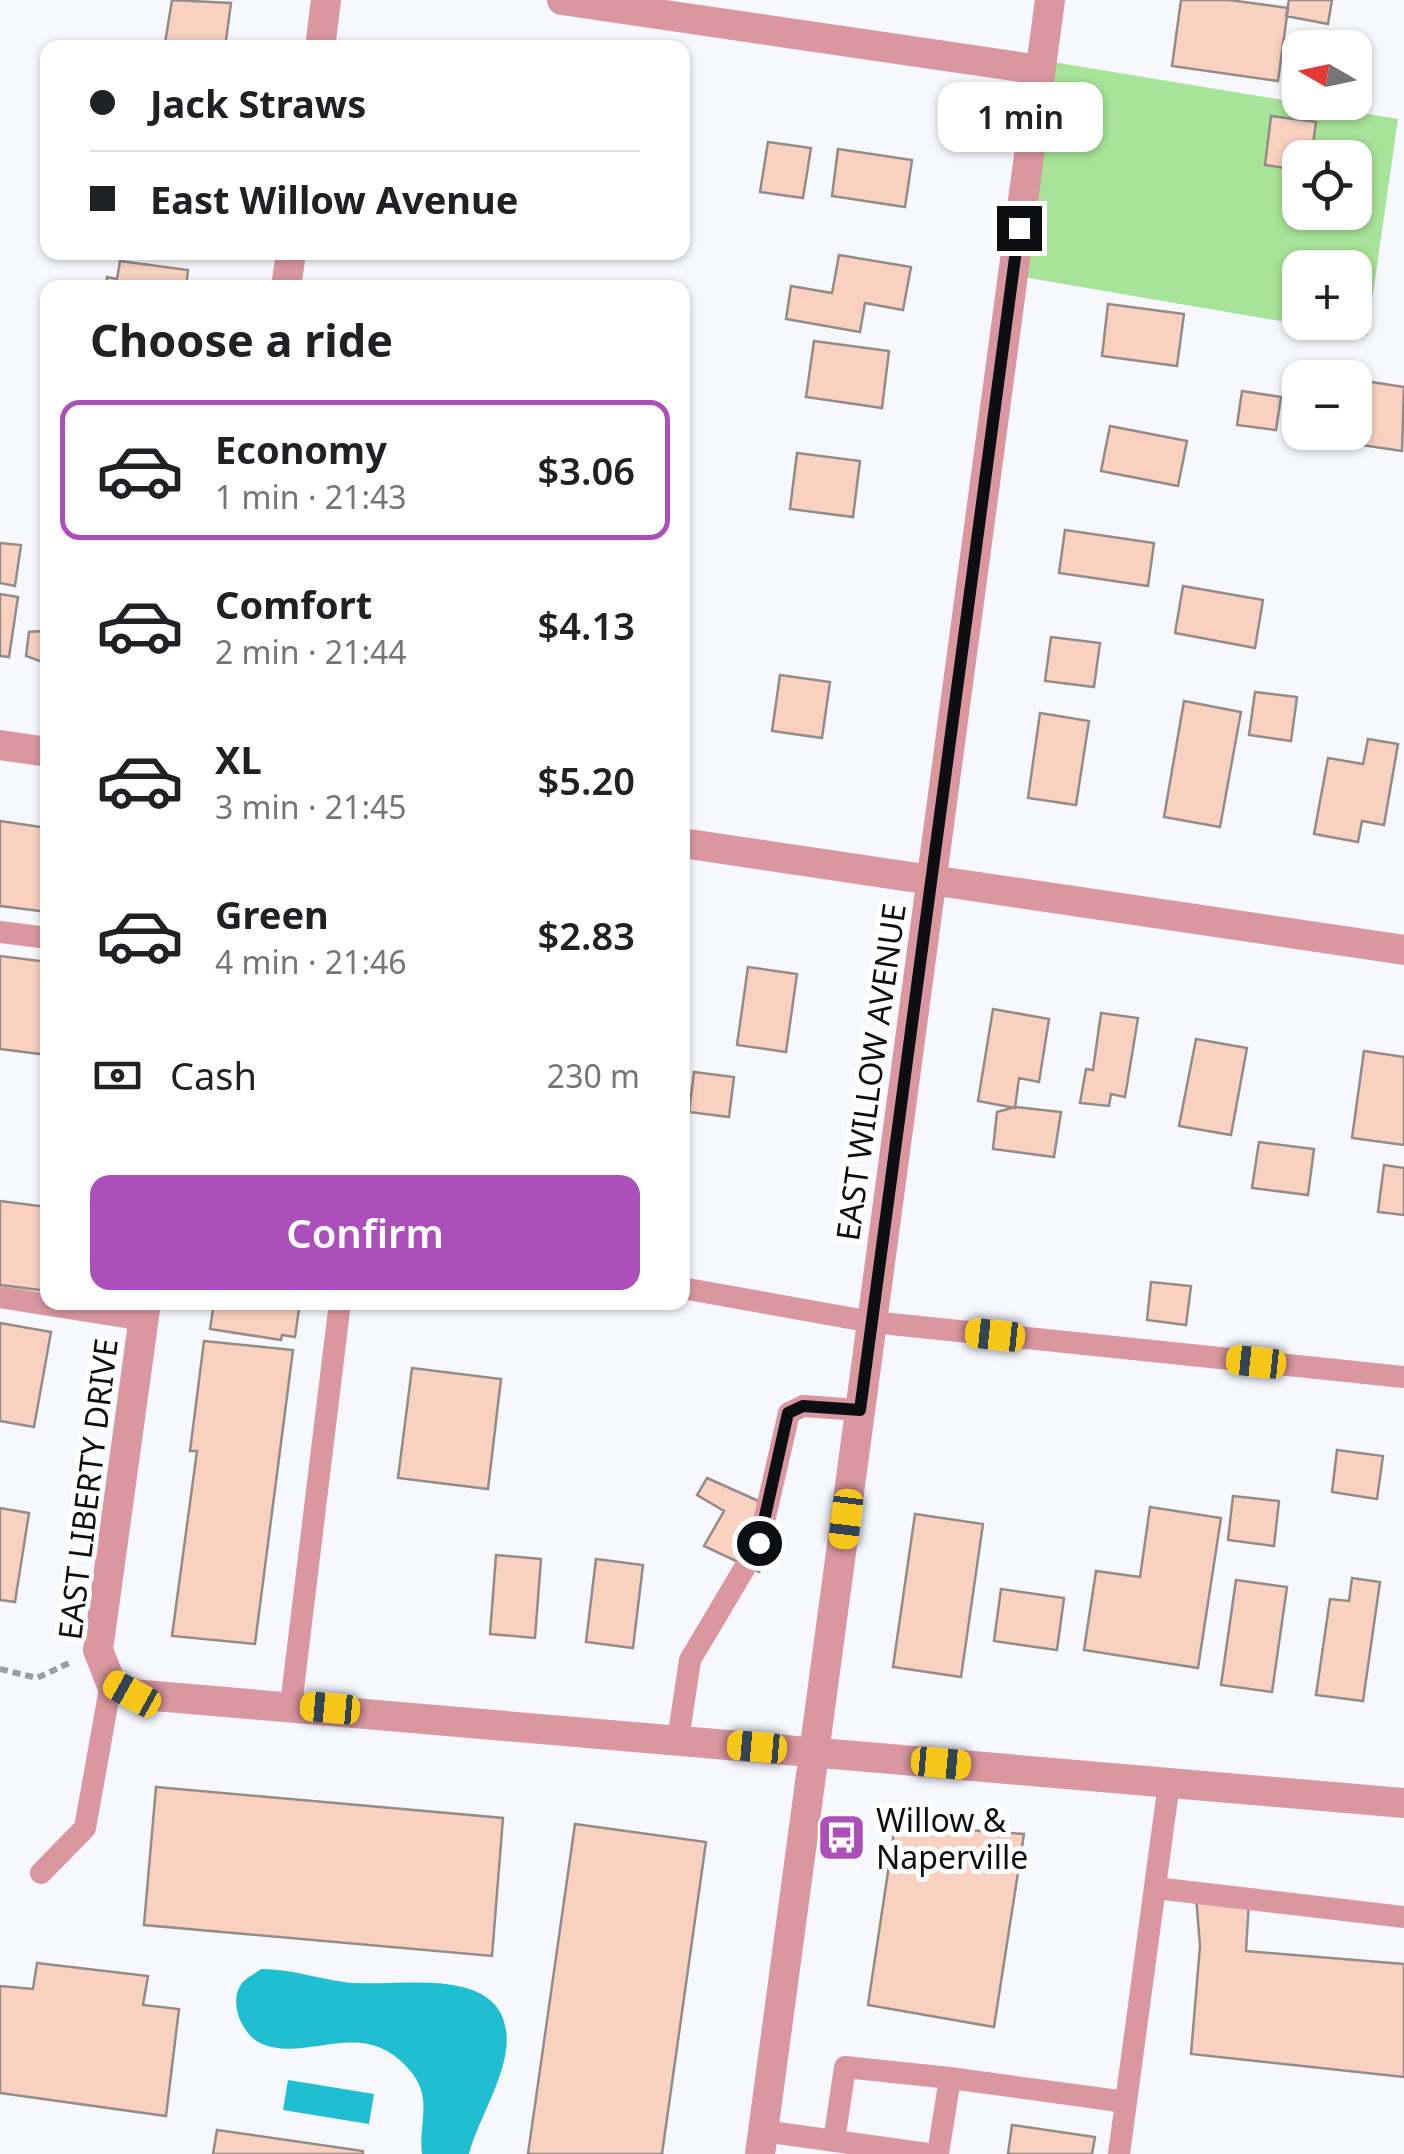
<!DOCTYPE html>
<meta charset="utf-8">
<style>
:root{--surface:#fff;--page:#f2f2f2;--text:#202124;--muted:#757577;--line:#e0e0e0;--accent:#ac4fba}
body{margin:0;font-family:"Noto Sans",sans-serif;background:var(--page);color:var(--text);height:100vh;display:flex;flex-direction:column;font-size:38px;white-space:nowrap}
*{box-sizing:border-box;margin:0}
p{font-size:32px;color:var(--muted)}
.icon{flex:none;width:55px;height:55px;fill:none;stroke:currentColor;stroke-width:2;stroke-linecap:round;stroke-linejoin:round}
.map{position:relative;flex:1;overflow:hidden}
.details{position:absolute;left:40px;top:280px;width:650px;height:1030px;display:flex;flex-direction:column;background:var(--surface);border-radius:20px;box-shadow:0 2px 8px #0004}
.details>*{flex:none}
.top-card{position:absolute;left:40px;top:40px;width:650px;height:220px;border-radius:20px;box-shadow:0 2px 8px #0004;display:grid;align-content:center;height:220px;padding:0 50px;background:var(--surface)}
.needle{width:65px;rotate:279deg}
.fabs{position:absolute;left:1282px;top:30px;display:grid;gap:20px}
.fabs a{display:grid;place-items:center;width:90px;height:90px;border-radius:20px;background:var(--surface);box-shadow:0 2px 8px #0004;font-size:50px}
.end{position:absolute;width:45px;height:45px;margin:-22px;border:12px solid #0d0e11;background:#fff;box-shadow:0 0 0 5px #fff}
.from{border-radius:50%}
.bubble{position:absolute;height:70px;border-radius:20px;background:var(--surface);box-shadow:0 2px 8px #0004;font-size:32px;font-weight:600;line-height:70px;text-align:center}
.car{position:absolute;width:30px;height:60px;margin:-30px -15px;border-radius:12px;box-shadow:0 0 8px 2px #0007;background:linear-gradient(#f5c518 24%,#345 0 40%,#f5c518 0 76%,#345 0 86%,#f5c518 0)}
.top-card b{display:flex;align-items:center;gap:35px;height:95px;font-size:38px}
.top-card b+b{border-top:2px solid var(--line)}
.top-card i{width:25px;height:25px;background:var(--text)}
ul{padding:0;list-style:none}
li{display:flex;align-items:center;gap:30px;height:140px;margin:0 20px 15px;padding:0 30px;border:5px solid transparent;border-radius:20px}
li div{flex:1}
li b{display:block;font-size:38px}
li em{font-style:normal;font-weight:600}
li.on{border-color:var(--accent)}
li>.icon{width:90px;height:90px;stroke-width:1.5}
h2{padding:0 50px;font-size:45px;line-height:120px}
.pay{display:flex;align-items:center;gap:25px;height:110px;padding:0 50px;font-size:38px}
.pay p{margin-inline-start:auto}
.action{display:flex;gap:20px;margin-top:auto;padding:20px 50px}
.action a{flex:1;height:115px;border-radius:20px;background:var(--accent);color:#fff;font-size:40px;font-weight:600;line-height:115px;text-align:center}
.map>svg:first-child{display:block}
</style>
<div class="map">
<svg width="1404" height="2154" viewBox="0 0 1404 2154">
<rect width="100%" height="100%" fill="#f6f8fe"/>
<!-- green -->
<path fill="#a7e398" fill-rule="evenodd" d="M1053,62L1398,119L1367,336L1023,277ZM1300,158H1355V212H1300ZM1300,268H1355V322H1300Z"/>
<!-- water -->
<path fill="#1fbfd1" d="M261,1969C291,1969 315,1978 344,1982C391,1989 496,1963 506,2030C512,2069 479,2116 469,2154H422C418,2124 433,2100 412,2073C364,2012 308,2065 260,2043C241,2033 228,2001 242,1983C246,1978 256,1973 261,1969Z
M288,2080L374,2094L369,2124L283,2110Z"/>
<!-- building -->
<path fill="#f8d1c1" stroke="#958b87" stroke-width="2.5" d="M172,0L231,3L225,48L165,43Z
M1181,0H1229L1288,8L1278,81L1172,66Z
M1289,0H1332L1328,24L1286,16Z
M1271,116L1316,122L1311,158H1300V170L1265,165Z
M768,142L811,148L803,198L760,192Z
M838,149L912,160L905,207L832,196Z
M839,255L911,267L903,310L865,303L860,332L786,319L791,286L832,293Z
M120,261L188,270L186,288H106L107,277L117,279Z
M1108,304L1184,314L1177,366L1102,356Z
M814,341L889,351L882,408L806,397Z
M1365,381L1404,387L1402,451L1355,444Z
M1242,391L1281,397L1276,430L1237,425Z
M1110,426L1187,441L1178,486L1101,471Z
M797,453L860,461L853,517L790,509Z
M1065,530L1154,543L1148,586L1059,573Z
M0,543L21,545L15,586L0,583Z
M1183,586L1263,600L1255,648L1175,633Z
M0,594L18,597L9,657L0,656Z
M40,631L48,632V664L26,656L29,632Z
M1051,637L1100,643L1094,687L1045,681Z
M780,675L830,682L822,738L772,731Z
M1255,692L1297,697L1291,741L1249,735Z
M1184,701L1241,712L1220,827L1164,817Z
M1040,713L1089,721L1076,805L1028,798Z
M1368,739L1398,744L1384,825L1362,821L1358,842L1314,834L1328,758L1363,764Z
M0,821L48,828V912L0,906Z
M0,956L48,962V1055L0,1049Z
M748,967L797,974L786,1052L737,1045Z
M993,1009L1049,1019L1039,1082L1019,1078L1015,1108L978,1101Z
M1101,1013L1138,1018L1125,1097L1111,1094L1109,1106L1080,1103L1086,1069L1093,1070Z
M1196,1039L1247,1048L1231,1135L1179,1126Z
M1364,1051L1404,1057V1145L1352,1138Z
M694,1072L734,1077L729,1117L689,1112Z
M1015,1107L1061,1112L1054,1157L993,1149L997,1112Z
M1259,1142L1314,1149L1308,1195L1252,1188Z
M1384,1165L1404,1168V1215L1378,1212Z
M0,1201L48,1207V1291L0,1285Z
M1151,1282L1191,1286L1186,1325L1147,1320Z
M214,1302H300L295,1337L282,1335L281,1340L210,1329Z
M0,1323L51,1332L34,1427L0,1421Z
M204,1341L293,1350L255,1644L172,1636L197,1451H190Z
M412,1368L501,1379L488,1489L398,1478Z
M1337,1450L1383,1456L1377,1499L1332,1492Z
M707,1478L763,1503L745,1534L772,1551L759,1572L704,1546L724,1511L697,1495Z
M1233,1496L1279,1501L1274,1546L1228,1540Z
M1150,1507L1221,1518L1198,1668L1084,1650L1096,1571L1140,1577Z
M0,1508L29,1513L15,1602L0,1600Z
M915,1514L983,1524L961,1677L893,1667Z
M496,1555L541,1559L535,1638L490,1634Z
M596,1559L643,1565L633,1648L586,1642Z
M1352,1578L1380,1582L1363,1701L1316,1695L1330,1599L1349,1601Z
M1236,1580L1287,1587L1272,1692L1221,1685Z
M1001,1589L1064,1598L1057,1650L994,1641Z
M156,1787L503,1818L492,1956L144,1925Z
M575,1824L706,1842L662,2154H528Z
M895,1825L1024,1834L994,2027L868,2005Z
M1196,1896L1249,1901L1246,1951L1404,1964V2077L1191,2054L1200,1946Z
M37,1963L148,1976L143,2005L179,2009L166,2116L0,2093V1986L33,1989Z
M1012,2125L1095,2137L1092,2154H1008Z
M217,2130L363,2151V2154H213Z"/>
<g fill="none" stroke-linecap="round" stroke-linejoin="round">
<!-- path -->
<path stroke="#9c9da2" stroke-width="6" stroke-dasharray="8 5" stroke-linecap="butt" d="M0,1669L37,1678L69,1663"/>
<!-- lane -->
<path stroke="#da97a0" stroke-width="22" d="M0,932L48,938
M682,1288L872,1322L1404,1377
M0,1297L144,1320
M759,1543L789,1413L803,1406L860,1410
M291,1705L340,1302
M678,1740L690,1660L747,1564
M41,1873L85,1828L111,1683
M1155,1888L1404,1917
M763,2131L928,2154
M834,2141L845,2067L950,2078
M938,2154L950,2078L1126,2102
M1119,2154L1169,1783"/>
<!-- street -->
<path stroke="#da97a0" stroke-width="30" d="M562,0L1041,70
M320,48L326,0
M286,288L291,252
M0,745L48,752
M682,843L1404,950
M146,1302L98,1650L111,1683L132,1694L1404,1803
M760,2154L1050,0"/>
</g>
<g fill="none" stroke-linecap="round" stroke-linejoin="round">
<!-- route -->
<path stroke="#0d0e11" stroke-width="12" d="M759,1543L788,1413L803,1406L860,1410L1019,228"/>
</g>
<!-- icons -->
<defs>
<symbol id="bus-square" viewBox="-11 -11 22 22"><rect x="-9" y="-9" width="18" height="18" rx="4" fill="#ac4fba" stroke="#fff"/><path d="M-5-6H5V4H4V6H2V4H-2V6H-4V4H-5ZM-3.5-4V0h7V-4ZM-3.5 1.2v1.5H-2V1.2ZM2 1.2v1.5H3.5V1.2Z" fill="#fff"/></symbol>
</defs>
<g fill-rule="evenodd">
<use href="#bus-square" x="814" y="1810" width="55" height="55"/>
</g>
<g text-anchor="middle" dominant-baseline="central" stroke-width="10" stroke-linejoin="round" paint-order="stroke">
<!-- street labels -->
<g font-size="32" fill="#0d0e11" stroke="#fff">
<text transform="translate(870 1072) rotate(-82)">EAST WILLOW AVENUE</text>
<text transform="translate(87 1489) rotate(-83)">EAST LIBERTY DRIVE</text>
</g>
<!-- poi labels -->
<g font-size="32" fill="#0d0e11" stroke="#fff" text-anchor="start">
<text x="876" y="1819">Willow &amp;<tspan x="876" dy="37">Naperville</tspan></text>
</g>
</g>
</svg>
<div class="fabs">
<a><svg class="needle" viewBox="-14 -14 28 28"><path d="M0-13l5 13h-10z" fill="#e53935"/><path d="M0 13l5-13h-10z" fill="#757577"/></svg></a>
<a><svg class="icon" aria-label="locate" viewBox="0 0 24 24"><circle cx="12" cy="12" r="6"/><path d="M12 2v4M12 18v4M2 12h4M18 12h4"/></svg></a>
<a>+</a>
<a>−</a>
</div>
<i class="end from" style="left:759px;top:1543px"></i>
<i class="end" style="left:1019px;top:228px"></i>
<div class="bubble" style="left:938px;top:82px;width:165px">1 min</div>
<i class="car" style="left:995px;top:1335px;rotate:276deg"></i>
<i class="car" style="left:1256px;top:1362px;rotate:276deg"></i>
<i class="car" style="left:846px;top:1519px;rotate:187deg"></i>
<i class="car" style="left:132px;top:1694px;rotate:299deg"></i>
<i class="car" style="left:330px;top:1708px;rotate:275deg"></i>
<i class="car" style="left:757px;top:1747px;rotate:275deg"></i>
<i class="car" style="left:941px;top:1763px;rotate:95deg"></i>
<div class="top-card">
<b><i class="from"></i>Jack Straws</b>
<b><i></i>East Willow Avenue</b>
</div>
<section class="details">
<h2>Choose a ride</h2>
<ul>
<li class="on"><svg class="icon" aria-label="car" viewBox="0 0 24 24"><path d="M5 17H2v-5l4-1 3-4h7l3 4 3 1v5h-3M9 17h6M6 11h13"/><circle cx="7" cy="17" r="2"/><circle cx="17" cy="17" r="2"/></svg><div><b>Economy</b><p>1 min · 21:43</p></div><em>$3.06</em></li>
<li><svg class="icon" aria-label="car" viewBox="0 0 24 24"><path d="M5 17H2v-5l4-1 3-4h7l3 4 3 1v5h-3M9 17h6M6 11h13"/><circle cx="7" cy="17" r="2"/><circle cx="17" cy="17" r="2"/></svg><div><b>Comfort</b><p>2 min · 21:44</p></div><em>$4.13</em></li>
<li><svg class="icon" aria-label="car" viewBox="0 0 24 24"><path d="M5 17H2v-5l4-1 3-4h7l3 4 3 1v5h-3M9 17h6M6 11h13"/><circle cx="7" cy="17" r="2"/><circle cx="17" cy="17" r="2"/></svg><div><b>XL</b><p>3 min · 21:45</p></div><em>$5.20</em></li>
<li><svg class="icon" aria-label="car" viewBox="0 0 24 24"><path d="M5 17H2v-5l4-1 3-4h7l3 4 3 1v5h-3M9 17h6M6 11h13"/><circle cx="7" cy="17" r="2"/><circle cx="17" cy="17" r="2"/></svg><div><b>Green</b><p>4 min · 21:46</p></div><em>$2.83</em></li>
</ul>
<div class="pay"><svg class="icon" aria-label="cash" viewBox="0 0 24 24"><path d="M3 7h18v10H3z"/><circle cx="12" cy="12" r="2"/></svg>Cash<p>230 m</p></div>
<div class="action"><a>Confirm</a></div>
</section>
</div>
